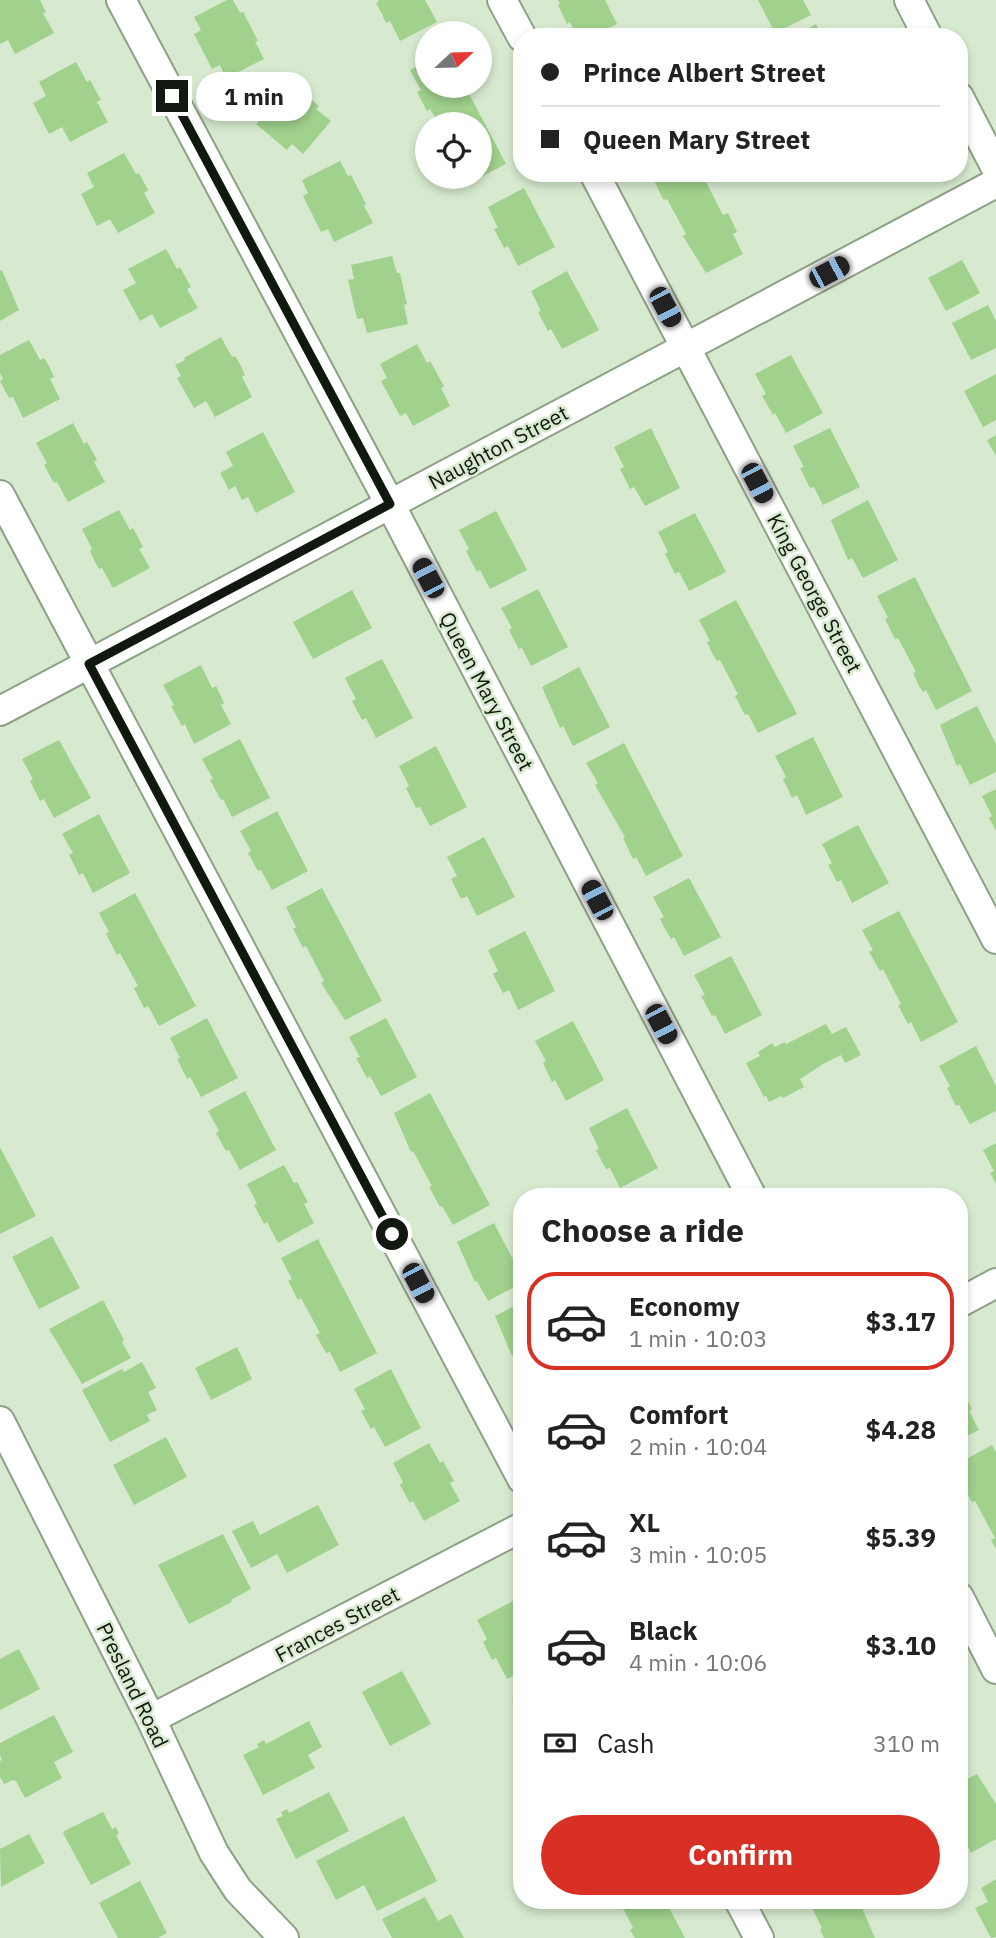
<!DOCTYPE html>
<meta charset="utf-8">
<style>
:root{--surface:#fff;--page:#f6f6f6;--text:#222;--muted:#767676;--line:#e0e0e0;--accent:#d93025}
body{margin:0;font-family:"IBM Plex Sans",sans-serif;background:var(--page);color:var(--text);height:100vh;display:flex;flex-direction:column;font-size:26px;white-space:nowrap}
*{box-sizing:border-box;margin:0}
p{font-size:23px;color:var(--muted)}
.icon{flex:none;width:38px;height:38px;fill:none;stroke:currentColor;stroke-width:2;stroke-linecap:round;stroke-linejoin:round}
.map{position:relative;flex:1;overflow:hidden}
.sheet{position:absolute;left:513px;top:1188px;width:455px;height:721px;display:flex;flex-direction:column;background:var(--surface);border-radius:28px;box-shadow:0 4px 10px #0003}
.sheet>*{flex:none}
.top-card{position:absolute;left:513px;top:28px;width:455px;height:154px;border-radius:28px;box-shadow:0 4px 10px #0003;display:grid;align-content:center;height:154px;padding:0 28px;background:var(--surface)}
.needle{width:46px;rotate:68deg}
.buttons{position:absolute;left:415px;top:21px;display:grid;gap:14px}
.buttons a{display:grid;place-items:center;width:77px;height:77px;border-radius:50%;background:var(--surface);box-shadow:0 4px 10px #0003;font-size:35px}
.end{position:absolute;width:32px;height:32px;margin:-16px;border:9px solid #11180f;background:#fff;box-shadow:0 0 0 4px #fff}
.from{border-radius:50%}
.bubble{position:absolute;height:49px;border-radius:24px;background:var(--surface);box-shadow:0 4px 10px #0003;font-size:23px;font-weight:800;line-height:49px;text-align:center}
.car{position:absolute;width:21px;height:42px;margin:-21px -10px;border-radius:9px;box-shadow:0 0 5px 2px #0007;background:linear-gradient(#222 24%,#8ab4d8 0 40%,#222 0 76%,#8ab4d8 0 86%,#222 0)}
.top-card b{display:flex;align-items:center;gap:24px;height:66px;font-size:26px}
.top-card b+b{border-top:2px solid var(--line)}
.top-card i{width:18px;height:18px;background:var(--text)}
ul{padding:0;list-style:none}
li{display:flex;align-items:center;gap:21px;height:98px;margin:0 14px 10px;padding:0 14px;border:4px solid transparent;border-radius:28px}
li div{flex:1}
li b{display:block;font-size:26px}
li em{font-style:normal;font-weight:800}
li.current{border-color:var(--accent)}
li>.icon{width:63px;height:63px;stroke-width:1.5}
h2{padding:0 28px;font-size:32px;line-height:84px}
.pay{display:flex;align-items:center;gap:18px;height:77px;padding:0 28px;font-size:26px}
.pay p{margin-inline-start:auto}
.primary-button{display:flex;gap:14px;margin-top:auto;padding:14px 28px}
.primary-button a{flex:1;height:80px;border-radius:42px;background:var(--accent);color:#fff;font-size:28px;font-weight:800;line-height:80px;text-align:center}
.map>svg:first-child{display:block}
</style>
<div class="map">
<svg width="996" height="1938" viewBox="0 0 996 1938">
<rect width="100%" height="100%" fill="#d7eacf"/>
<!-- building -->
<path fill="#a0d18d" d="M0,0H40L46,12L43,13L54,33L15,54L8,40L0,44Z
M227,0H233L240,13L243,12L258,41L255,42L264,59L226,78L220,65L212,69L194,34L201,30L194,17Z
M378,0H425L437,22L400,41L390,21L386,23L382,14L376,3L379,2Z
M558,0H605L617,24L591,37H577L570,22L567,24L558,5L560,4Z
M758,0H803L811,15L775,33Z
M816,24L823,37H793Z
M427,61V86H465L506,164L469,183L466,177H480V124H439L430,109L427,111L417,92L421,90L410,70Z
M76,62L87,82L90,80L101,100L97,102L108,122L70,142L62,127L49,134L33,103L46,96L39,82Z
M277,77L291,89L294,85L319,106L316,109L331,121L303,154L292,144L287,150L256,124L262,118L250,109Z
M124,153L136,174L139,173L148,190L144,193L155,213L118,233L110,219L97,226L81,194L94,187L87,173Z
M340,161L348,176L351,175L366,204L364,206L373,223L334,242L328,229L321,232L303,196L308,193L302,180Z
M654,173H706L710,180L706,182L723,215L728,213L737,232L733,234L743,254L706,273L683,236L686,234L667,199L664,200L660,193L655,182L657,180Z
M524,188L555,247L518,266L508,246L504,248L494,229L498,228L488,207Z
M166,249L177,269L180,267L191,287L187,289L198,308L160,328L152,314L140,321L123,290L136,283L128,269Z
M392,256L397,273H400L407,304L404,305L408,324L367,333L363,318L357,319L348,280L354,279L351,265Z
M962,260L980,293L946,311L928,278Z
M2,270L19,310L0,321V271Z
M567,271L599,330L562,349L551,329L548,331L538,312L541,311L531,291Z
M988,305L996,321V348L971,360L952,323Z
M221,337L232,357L235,356L240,364L245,375L242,377L252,397L215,417L206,401L194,408L177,378L181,376L175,365L185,360L184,358Z
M29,340L40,360L44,358L49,366L54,377L50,379L60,399L23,418L13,397L9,398L0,381L3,379L0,373V355Z
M417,344L427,363L430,361L444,386L441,388L450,406L413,426L406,413L400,416L381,381L387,378L380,364Z
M791,355L823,413L786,433L775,413L773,415L762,396L766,394L755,374Z
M996,374V420L983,427L964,391Z
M73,423L84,444L87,442L91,449L97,460L94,462L105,482L68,502L57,482L54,483L44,465L47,463L36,443Z
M651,428L680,488L645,506L634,487L630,489L620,469L624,467L614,447Z
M830,428L860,487L823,505L814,487L810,488L800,468L804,467L793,446Z
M263,432L295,492L256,513L248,497L242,500L235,486L229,490L220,473L233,466L226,452Z
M996,435V456L987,440Z
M868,500L898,560L863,578L852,558L848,560L831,520Z
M119,510L130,530L133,528L143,547L139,549L150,568L113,588L102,568L99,569L95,562L90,551L92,549L82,529Z
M496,511L527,570L490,589L480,570L477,572L466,551L469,549L459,530Z
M695,513L726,572L689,591L679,572L675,574L665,554L668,552L658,532Z
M915,577L972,691L936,710L926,690L923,692L918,684L913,673L916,672L898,638L895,639L885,619L888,618L877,596Z
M538,589L568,647L531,666L522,648L519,649L514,640L509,630L512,628L501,608Z
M352,590L372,628L313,659L293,622Z
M736,600L797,714L758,733L748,714L745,715L735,696L738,694L720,660L717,661L712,653L707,642L710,641L699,620Z
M382,659L413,718L376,738L366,718L362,720L352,701L356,699L345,678Z
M201,665L212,688L216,686L220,694L224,703L221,705L231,724L194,744L185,724L182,726L171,706L174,705L163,685Z
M579,667L610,727L573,746L563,726L560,728L542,687Z
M977,706L996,744V772L970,785L960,764L957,766L940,725Z
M813,737L843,797L806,815L797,795L792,798L783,779L786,777L775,756Z
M240,739L270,798L232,817L223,799L221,800L216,791L210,780L213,779L202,759Z
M59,740L91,798L54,818L44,799L40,801L30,781L33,779L22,759Z
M624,743L683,856L646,876L636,857L633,859L623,838L625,837L595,785L598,783L586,763Z
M436,746L467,807L430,826L420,807L416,808L406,788L409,786L399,766Z
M996,789V831L989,818L992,816L982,796Z
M277,811L308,871L272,890L261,870L258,871L248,853L251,851L240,831Z
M99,814L130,873L93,893L83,873L79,875L69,855L73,853L62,834Z
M858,825L889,883L852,903L841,880L837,882L828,865L832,863L822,844Z
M484,837L515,897L477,916L467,896L461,899L451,879L457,876L447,857Z
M689,878L721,937L684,956L674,937L671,939L665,929L660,919L664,917L653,897Z
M322,888L382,1001L345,1020L321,983L324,981L306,946L303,948L297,936L293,929L296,927L286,907Z
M135,893L196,1006L159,1026L148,1006L144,1008L134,988L138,986L120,953L117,955L106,934L109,932L99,913Z
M899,911L958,1022L921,1042L911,1022L908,1024L898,1005L901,1004L883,969L880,971L869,952L873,950L862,930Z
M525,931L555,991L518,1010L509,990L503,993L497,982L493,974L498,971L488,950Z
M731,956L762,1015L725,1034L715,1015L712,1016L701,996L705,995L694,975Z
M207,1018L238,1078L201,1097L190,1077L187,1079L177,1059L180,1058L170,1038Z
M386,1018L417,1077L381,1096L370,1076L367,1078L356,1058L360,1057L349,1037Z
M573,1021L604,1080L566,1101L555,1080L552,1082L543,1063L546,1061L535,1041Z
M826,1024L832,1034L846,1027L861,1055L845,1063L841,1055L823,1064L800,1079L804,1087L783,1098L781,1096L769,1102L766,1096L764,1097L746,1063L760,1056L758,1052L772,1043L775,1047L785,1042L786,1044Z
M976,1046L996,1086V1111L970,1124L959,1105L956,1106L947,1088L950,1086L939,1066Z
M245,1091L276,1150L240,1170L229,1150L226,1151L216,1133L219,1131L208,1111Z
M430,1093L490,1205L453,1225L442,1206L440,1207L429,1187L432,1186L413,1151L411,1152L394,1113Z
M627,1108L658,1168L620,1188L610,1168L606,1169L601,1160L596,1150L599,1149L589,1128Z
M996,1143V1184L990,1173L994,1171L983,1150Z
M0,1147L36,1216L0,1234Z
M284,1165L294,1183L297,1182L308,1202L304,1204L314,1223L278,1243L267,1222L264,1224L254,1205L257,1204L247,1184Z
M494,1223L522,1277V1283L488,1301L477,1281L475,1282L457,1242Z
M52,1236L80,1288L39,1309L12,1257Z
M318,1239L377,1353L340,1372L330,1352L326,1353L322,1346L316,1335L320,1333L301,1298L298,1300L288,1281L292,1279L281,1258Z
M103,1300L124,1340L122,1342L131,1358L82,1384L49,1329Z
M522,1302V1366L516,1354L512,1356L495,1316Z
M237,1347L252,1379L211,1400L195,1368Z
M142,1362L156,1388L148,1392L157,1410L147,1415L150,1421L110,1442L82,1390L122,1369L124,1372Z
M391,1369L421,1428L385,1447L374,1427L371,1429L361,1411L365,1409L354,1389Z
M962,1390L972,1409L969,1411L979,1430L959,1440V1391Z
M166,1437L187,1477L134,1505L113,1465Z
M429,1443L440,1463L443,1461L454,1481L450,1483L460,1501L424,1521L413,1501L410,1503L400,1485L403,1482L393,1463Z
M992,1445L996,1452V1549L991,1540L995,1538L975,1501L972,1502L963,1486L966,1485L959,1471V1463Z
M318,1505L339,1545L287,1573L277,1554L251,1568L232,1531L253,1521L260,1535Z
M223,1534L251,1589L231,1600L232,1602L189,1624L158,1565Z
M513,1601L522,1617V1671L507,1679L496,1658L492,1660L483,1642L487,1639L477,1620Z
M19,1649L40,1689L0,1710V1659Z
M402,1671L431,1724L390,1746L362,1692Z
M522,1693V1717L512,1698Z
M54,1715L73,1752L54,1762L62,1778L25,1798L16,1781L13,1780L4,1784L0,1777V1761L2,1760L0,1755V1743Z
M309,1721L322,1747L308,1755L315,1768L263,1795L243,1755L259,1747L257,1744L264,1740L266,1744Z
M977,1774L996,1804V1839L971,1853L963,1838L959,1840V1783Z
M329,1792L349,1831L296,1859L276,1819L283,1816L281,1812L287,1809L289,1813Z
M103,1812L112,1829L116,1827L119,1834L116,1835L131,1864L91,1885L63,1833L65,1832L64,1831Z
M404,1816L437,1881L377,1911L364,1885L336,1900L316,1861Z
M29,1834L45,1863L1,1887L0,1849Z
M996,1879V1937L991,1938L975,1908L988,1902L981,1888Z
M140,1881L167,1933L158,1938H118L99,1903Z
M425,1897L438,1921L451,1914L464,1938H392L382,1919Z
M638,1900H665L685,1938H635L630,1930L633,1928L623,1908Z
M822,1900H854L859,1910L862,1908L875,1938H824L820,1929L822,1928L811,1906Z"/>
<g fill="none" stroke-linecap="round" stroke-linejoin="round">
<defs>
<path id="street" d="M121,0L390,504L752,1197
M502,0L522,37
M909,0L928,37
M959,97L996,168
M594,173L996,939
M0,495L522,1479
M0,711L996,183
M959,1303L996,1283
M0,1421L151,1719L214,1853L238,1890L284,1938
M959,1597L996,1669
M151,1719L522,1527
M739,1900L759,1938"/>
</defs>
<!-- street casing -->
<use href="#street" stroke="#8ea087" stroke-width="32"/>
<!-- street -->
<use href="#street" stroke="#fff" stroke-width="28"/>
</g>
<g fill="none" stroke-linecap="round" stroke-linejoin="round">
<!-- route -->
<path stroke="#11180f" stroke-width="9" d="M172,96L390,504L89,664L392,1234"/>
</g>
<g text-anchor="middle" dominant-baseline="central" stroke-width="5" stroke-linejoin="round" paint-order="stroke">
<!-- street labels -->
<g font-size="21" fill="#11180f" stroke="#d7eacf">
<text transform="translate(498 447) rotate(-28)">Naughton Street</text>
<text transform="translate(815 593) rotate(62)">King George Street</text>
<text transform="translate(487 691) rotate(62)">Queen Mary Street</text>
<text transform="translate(337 1624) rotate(-28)">Frances Street</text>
<text transform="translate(133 1685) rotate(64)">Presland Road</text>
</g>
</g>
</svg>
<div class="buttons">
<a><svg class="needle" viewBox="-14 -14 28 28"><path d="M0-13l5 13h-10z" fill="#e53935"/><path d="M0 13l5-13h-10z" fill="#767676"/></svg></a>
<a><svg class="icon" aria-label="locate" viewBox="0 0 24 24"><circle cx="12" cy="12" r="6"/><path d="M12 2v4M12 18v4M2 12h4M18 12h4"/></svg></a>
</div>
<i class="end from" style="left:392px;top:1234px"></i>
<i class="end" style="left:172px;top:96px"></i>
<div class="bubble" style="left:196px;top:72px;width:116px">1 min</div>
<i class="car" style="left:829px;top:272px;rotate:62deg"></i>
<i class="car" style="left:665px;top:307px;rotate:152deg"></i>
<i class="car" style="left:757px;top:483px;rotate:152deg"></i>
<i class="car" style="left:428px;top:578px;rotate:332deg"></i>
<i class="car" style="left:597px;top:900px;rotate:332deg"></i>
<i class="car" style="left:661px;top:1024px;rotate:152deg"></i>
<i class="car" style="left:418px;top:1283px;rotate:152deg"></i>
<div class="top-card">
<b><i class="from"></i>Prince Albert Street</b>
<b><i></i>Queen Mary Street</b>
</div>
<section class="sheet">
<h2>Choose a ride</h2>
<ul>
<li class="current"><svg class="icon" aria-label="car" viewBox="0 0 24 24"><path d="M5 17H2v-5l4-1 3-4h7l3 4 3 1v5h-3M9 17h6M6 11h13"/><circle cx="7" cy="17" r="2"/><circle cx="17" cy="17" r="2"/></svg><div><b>Economy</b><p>1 min · 10:03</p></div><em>$3.17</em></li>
<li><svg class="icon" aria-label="car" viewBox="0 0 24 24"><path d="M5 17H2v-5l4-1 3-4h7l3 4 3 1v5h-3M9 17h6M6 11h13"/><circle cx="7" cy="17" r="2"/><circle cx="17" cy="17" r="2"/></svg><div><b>Comfort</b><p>2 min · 10:04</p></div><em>$4.28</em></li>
<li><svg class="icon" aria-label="car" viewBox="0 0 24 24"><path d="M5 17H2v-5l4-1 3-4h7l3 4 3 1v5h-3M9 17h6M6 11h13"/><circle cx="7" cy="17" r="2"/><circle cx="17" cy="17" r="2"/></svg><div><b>XL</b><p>3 min · 10:05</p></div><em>$5.39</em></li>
<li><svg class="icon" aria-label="car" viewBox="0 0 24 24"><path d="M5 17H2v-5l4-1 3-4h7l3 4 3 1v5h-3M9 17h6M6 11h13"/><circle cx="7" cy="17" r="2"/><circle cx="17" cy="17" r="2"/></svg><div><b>Black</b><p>4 min · 10:06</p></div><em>$3.10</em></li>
</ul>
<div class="pay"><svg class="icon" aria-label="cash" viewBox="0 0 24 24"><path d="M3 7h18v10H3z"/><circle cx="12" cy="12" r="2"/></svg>Cash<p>310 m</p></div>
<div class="primary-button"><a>Confirm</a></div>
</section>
</div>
